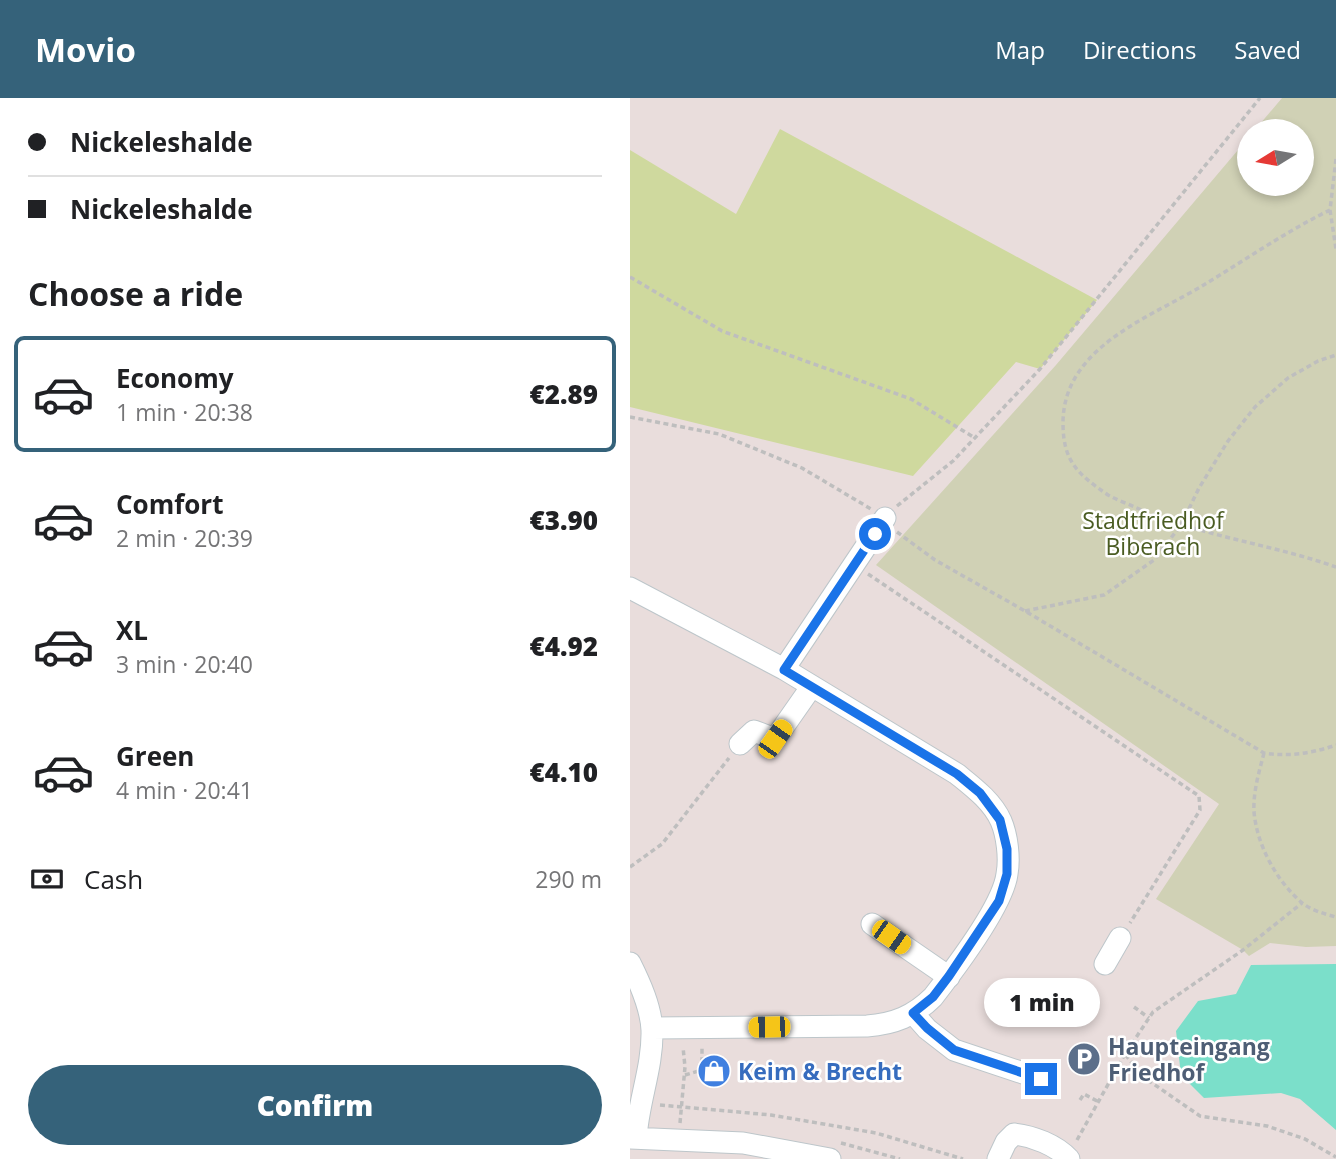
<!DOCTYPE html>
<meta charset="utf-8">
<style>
:root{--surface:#fff;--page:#f2f2f2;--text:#202124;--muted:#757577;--line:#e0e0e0;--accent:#35627a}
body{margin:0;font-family:"Open Sans",sans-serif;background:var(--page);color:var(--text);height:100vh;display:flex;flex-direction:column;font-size:26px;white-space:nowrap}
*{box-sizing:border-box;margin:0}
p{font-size:23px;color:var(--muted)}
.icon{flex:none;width:38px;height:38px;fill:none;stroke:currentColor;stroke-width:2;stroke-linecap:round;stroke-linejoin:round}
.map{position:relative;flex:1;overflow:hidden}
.details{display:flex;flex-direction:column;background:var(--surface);width:630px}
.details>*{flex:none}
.top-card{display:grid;align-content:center;height:154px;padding:0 28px;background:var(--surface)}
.needle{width:46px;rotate:259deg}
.tools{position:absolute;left:607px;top:21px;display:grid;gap:14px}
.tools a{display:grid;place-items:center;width:77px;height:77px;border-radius:50%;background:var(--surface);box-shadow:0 4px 10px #0003;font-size:35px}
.end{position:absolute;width:32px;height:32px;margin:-16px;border:9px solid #1a73e8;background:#fff;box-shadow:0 0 0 4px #fff}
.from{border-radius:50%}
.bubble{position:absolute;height:49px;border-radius:24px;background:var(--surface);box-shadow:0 4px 10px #0003;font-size:23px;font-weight:800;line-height:49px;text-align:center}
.car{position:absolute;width:21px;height:42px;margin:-21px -10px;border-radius:9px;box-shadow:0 0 5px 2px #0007;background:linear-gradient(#f5c518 24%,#345 0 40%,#f5c518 0 76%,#345 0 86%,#f5c518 0)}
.top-card b{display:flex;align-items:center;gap:24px;height:66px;font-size:26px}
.top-card b+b{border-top:2px solid var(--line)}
.top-card i{width:18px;height:18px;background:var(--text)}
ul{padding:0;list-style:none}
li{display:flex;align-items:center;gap:21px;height:116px;margin:0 14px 10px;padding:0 14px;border:4px solid transparent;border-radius:10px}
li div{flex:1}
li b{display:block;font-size:26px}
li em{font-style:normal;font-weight:800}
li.active{border-color:var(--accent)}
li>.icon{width:63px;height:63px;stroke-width:1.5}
h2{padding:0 28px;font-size:32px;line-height:84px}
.pay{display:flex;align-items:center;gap:18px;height:77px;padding:0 28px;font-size:26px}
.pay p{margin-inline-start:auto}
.primary-button{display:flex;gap:14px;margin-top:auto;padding:14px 28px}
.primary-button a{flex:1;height:80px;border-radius:42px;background:var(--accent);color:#fff;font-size:28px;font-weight:800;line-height:80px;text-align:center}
header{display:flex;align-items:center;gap:42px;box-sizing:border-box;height:98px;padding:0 35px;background:var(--accent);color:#fff}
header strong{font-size:33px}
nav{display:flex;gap:38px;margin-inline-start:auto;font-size:24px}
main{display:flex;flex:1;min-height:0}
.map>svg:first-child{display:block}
</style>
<header>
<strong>Movio</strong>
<nav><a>Map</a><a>Directions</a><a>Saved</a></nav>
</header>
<main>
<section class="details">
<div class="top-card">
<b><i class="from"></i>Nickeleshalde</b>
<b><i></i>Nickeleshalde</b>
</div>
<h2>Choose a ride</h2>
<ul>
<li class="active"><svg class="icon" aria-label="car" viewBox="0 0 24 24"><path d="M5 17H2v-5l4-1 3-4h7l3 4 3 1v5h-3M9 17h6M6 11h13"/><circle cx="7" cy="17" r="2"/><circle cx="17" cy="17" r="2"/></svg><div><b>Economy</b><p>1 min · 20:38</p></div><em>€2.89</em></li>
<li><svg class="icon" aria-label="car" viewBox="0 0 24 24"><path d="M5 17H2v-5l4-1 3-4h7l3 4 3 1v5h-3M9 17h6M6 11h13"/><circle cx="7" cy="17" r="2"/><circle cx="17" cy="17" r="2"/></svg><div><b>Comfort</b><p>2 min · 20:39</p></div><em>€3.90</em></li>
<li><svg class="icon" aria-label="car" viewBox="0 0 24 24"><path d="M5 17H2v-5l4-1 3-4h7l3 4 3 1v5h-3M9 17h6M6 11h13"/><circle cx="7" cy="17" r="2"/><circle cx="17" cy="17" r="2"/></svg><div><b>XL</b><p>3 min · 20:40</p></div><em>€4.92</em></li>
<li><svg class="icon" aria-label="car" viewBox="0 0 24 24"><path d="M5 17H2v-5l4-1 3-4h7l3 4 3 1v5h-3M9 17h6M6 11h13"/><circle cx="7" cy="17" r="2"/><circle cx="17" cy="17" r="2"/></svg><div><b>Green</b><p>4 min · 20:41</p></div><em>€4.10</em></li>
</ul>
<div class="pay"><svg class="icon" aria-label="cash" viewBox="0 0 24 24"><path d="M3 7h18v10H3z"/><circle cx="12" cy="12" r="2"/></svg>Cash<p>290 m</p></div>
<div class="primary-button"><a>Confirm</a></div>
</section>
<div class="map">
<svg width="706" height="1061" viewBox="0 0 706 1061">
<rect width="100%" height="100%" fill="#e9dddc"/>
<!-- green -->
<path fill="#cfd99e" d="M150,31L467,202L410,271L386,264L283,378L0,309V52L106,116Z"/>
<!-- cemetery -->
<path fill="#d0d1b5" d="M652,0H706V848L676,849L640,845L619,858L613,852L526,801L589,706L246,467L426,267L619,39L620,86H672V33H624Z"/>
<!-- water -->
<path fill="#7bdfca" d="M706,866V1032L670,1001L651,995L574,1000L551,977L546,933L568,903L606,896L621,867Z"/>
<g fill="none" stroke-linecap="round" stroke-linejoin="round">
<defs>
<path id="minor" d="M0,490L154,571L327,676C343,689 362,703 371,723C377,737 380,760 377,776C373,808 324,872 303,899C284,918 264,926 237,928L22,930
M154,571L255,420
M110,646L124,633L145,641L182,588
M242,826L319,879
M0,865C10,885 21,909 22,932C23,969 8,1004 6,1040
M475,866L490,840
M283,915L297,931L324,952L411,981
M0,1040L113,1045L200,1061
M368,1061L376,1044L384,1036C403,1038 426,1047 439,1061"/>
</defs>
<!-- minor casing -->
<use href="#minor" stroke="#bdc6ca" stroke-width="23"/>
<!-- path -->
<path stroke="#bebebe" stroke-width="3.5" stroke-dasharray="5 3.5" stroke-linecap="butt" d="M706,61L700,112C657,133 618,160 577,185C522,219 433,248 433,325C433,364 448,376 478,397C487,402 498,406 507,410C570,438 641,446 706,469
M700,112L706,151
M0,179L92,233L281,301L345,340
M0,319L89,336L172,370L241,411
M267,408L323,363L410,271L630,0
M267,434L305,462L395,513L634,655C659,659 683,655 706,647
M238,476L569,698L570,712L500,825
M395,513L474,497L524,462L551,427L569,390L598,343L625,309L658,280L688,263L706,257
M634,655C629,674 623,694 624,714C627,747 646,782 671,804C680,812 695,816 706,819
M0,769L32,746L99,660
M504,909L519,920
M481,948L495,956L512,978L570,1018L637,1028L675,1041L706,1059
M55,977L72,972V949
M450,1002L454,996L469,1004
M30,1007L141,1017L246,1035L333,1061
M50,1025L55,969L53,949
M447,1042L495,956L523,914L613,852L672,805
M211,1045L270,1061"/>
<!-- minor -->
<use href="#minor" stroke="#fff" stroke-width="21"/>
</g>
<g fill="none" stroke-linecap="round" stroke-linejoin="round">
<!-- route -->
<path stroke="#1a73e8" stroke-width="9" d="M245,436L154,572L327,676L350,695L370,722L377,751V776L369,803L319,878L303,899L283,915L297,930L324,952L411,981"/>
</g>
<!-- icons -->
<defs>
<symbol id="parking-disc" viewBox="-11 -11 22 22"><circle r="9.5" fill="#5c6f8a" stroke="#fff"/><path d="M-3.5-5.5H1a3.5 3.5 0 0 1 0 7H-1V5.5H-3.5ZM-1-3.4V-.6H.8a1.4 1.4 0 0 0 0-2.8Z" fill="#fff"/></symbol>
<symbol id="shop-disc" viewBox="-11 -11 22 22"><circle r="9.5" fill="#3f7fe0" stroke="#fff"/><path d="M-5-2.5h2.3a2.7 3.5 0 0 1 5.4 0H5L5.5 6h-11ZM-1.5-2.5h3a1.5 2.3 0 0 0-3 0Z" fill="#fff"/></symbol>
</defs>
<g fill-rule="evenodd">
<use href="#parking-disc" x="435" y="942" width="38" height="38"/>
<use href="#shop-disc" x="65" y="954" width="38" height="38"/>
</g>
<g text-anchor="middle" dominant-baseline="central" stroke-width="5" stroke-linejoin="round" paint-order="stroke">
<!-- park labels -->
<g font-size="23" fill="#4a5c22" stroke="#fff">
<text x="523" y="422">Stadtfriedhof<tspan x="523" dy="26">Biberach</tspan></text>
</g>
<!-- service labels -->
<g font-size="23" font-weight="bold" fill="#4e5e75" stroke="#fff" text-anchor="start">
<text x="478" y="948">Haupteingang<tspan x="478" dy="26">Friedhof</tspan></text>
</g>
<!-- shop labels -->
<g font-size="23" font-weight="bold" fill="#366cbe" stroke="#fff" text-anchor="start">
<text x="108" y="973">Keim &amp; Brecht</text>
</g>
</g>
</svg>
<div class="tools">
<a><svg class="needle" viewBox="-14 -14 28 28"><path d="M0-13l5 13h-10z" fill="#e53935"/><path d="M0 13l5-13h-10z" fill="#757577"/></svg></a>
</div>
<i class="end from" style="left:245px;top:436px"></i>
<i class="end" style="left:411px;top:981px"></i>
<div class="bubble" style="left:354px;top:880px;width:116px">1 min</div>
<i class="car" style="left:145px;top:641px;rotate:35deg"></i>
<i class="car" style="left:261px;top:839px;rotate:125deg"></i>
<i class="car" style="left:139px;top:929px;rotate:269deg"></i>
</div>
</main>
